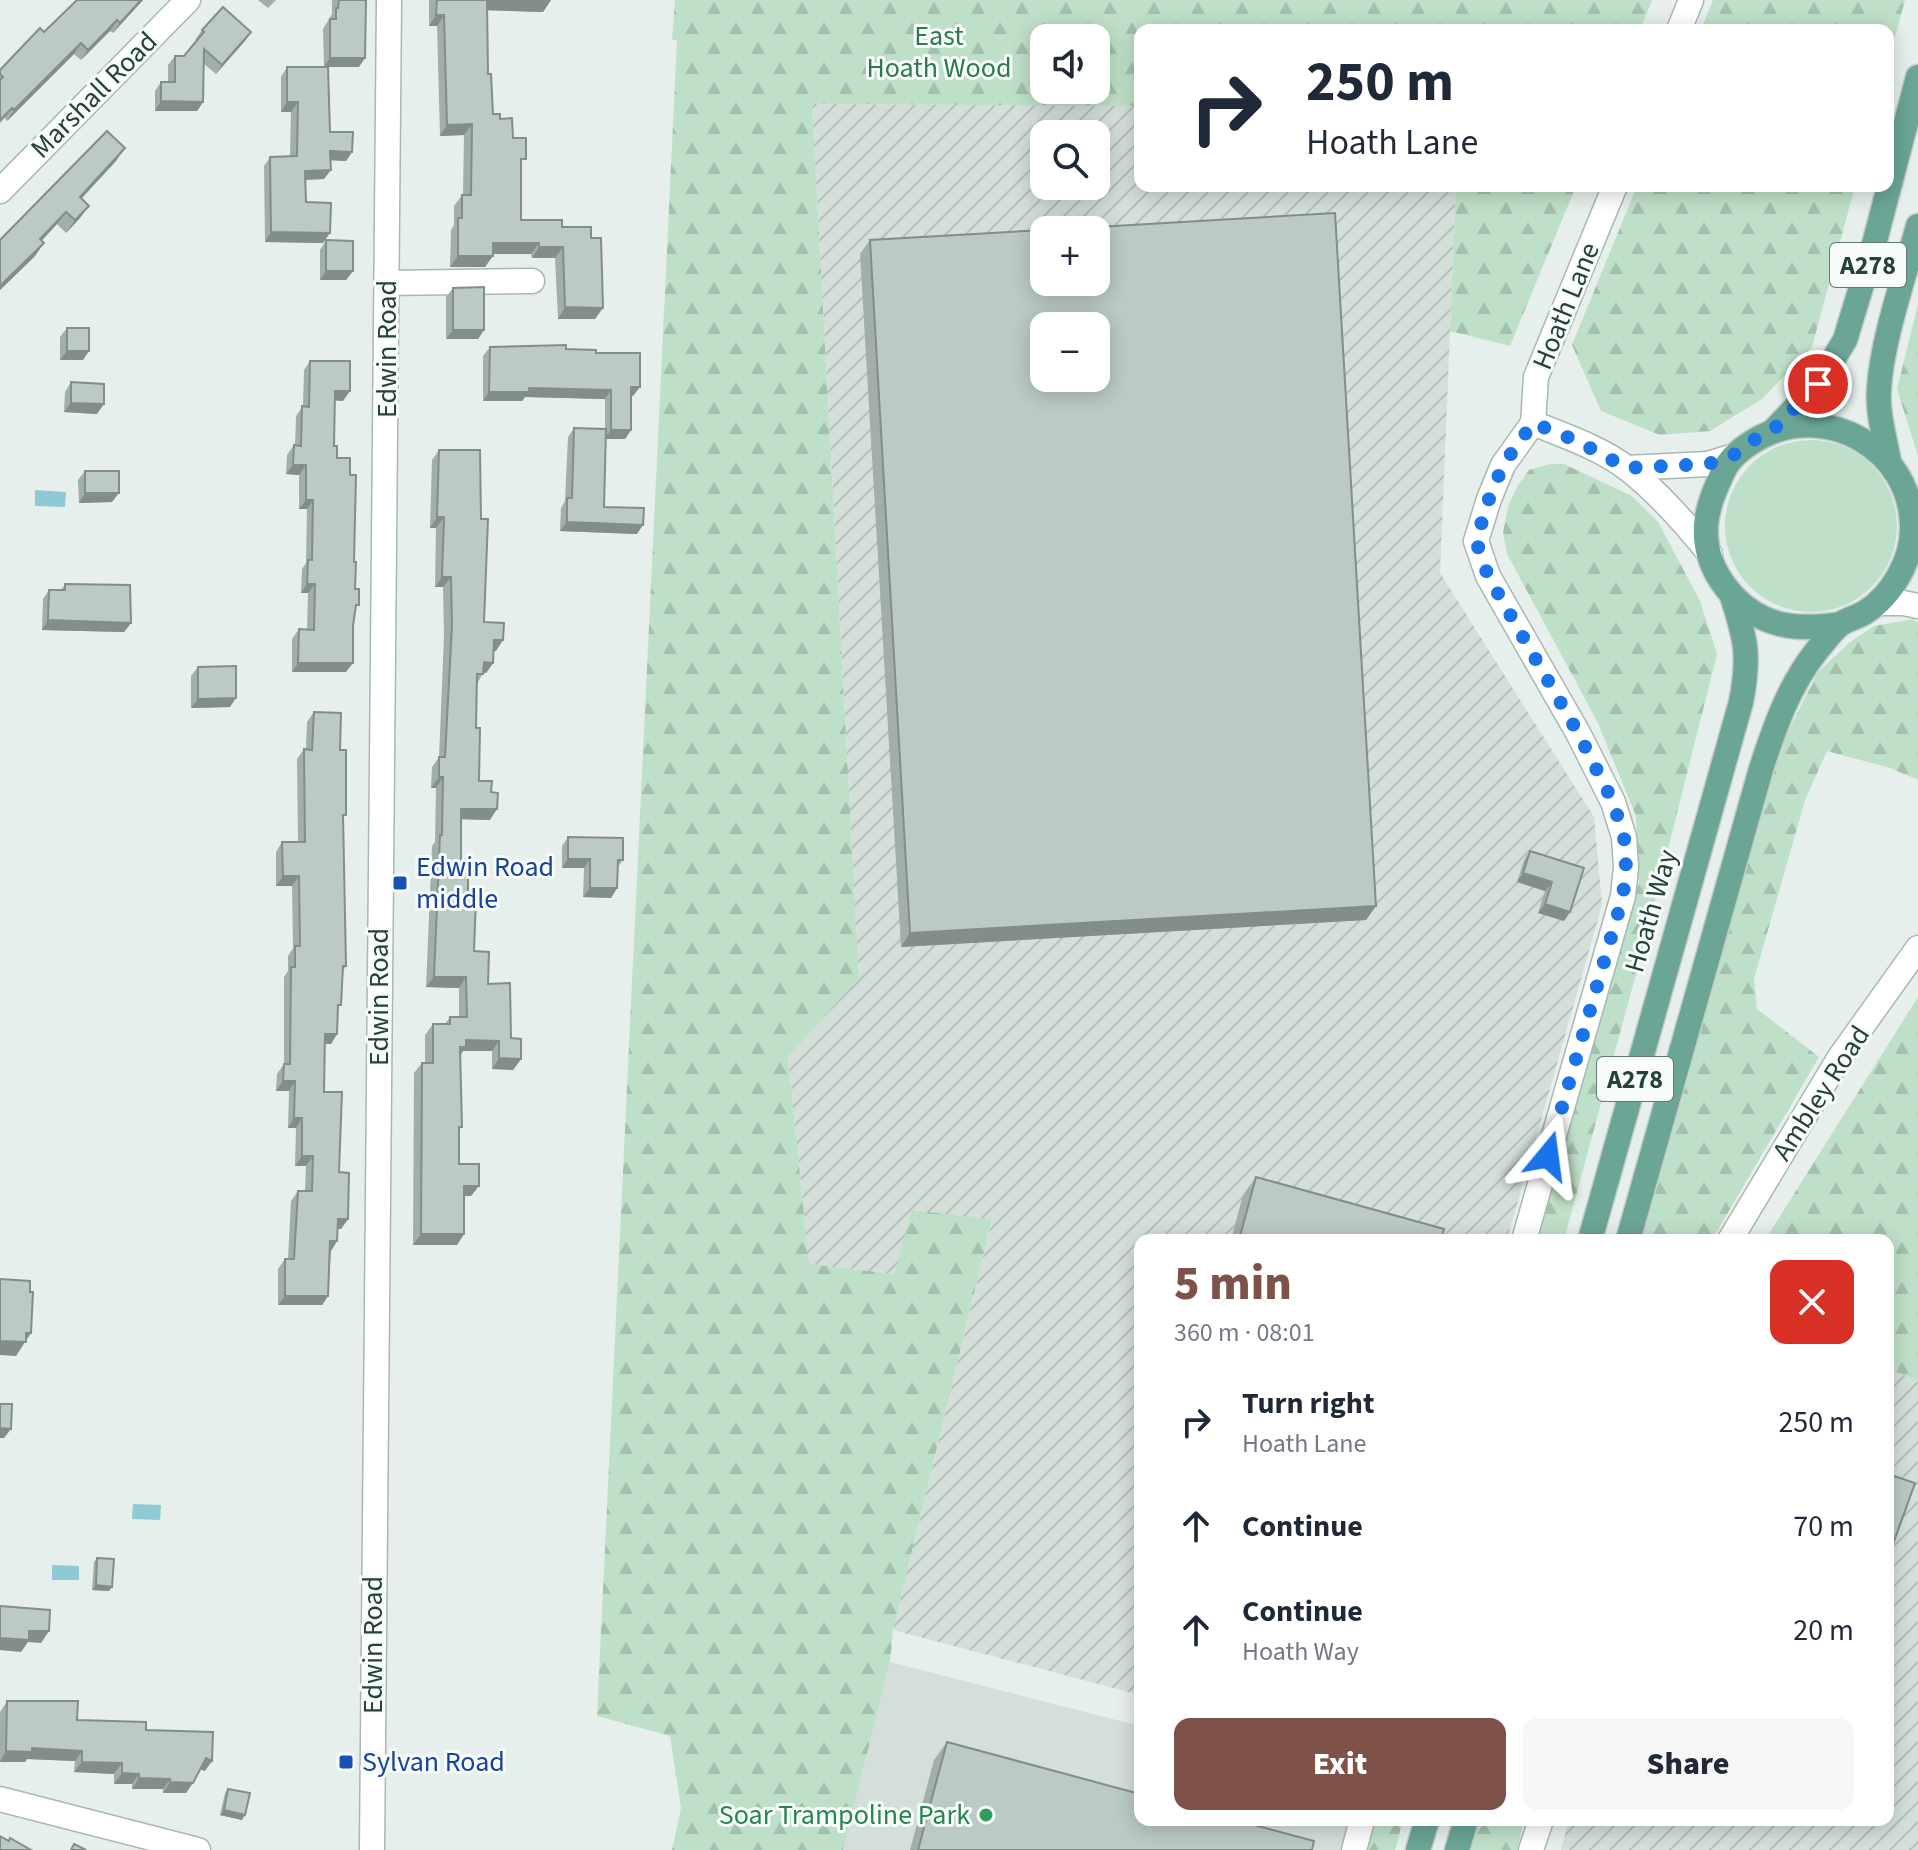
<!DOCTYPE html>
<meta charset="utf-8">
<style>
:root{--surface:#fff;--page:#f6f6f7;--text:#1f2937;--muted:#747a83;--accent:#7f5249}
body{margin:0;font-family:"Source Sans 3",sans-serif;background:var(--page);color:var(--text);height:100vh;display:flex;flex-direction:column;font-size:30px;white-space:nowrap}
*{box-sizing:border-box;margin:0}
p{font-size:26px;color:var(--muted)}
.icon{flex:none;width:44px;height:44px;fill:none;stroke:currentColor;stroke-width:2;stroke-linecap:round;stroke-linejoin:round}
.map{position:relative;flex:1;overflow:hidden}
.panel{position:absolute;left:1134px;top:1234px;width:760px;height:592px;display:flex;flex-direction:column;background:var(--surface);border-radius:16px;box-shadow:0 4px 20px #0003}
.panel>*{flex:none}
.hud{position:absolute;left:1134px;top:24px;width:760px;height:168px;border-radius:16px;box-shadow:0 4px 20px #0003;background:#fff;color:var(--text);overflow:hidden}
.tools{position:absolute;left:1030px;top:24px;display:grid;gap:16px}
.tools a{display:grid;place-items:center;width:80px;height:80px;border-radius:16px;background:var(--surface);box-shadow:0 4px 20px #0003;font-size:40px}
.pin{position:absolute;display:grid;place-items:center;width:68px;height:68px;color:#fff;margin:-34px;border:4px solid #fff;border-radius:50%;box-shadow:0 2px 8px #0007}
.me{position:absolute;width:88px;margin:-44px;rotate:16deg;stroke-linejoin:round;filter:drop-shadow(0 0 6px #0008)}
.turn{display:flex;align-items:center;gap:28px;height:168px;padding:0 40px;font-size:36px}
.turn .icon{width:104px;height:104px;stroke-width:2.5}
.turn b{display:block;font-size:56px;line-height:68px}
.round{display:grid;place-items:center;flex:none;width:84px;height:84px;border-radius:16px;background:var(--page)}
.head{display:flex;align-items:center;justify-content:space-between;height:136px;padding:0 40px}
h1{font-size:48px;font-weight:800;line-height:60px;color:var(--accent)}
.primary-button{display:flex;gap:16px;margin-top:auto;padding:16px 40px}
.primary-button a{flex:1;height:92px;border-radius:16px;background:var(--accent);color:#fff;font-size:32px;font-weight:800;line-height:92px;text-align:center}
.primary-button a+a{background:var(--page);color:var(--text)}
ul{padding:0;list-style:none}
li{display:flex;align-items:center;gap:24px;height:104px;padding:0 40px}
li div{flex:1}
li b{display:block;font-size:30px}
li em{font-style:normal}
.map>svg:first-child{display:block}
.built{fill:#d4dfda}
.industrial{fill:url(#industrial-furrows);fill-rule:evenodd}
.green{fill:#bfe0c8}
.forest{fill:url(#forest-firs);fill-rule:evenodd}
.water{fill:#8ec9d4}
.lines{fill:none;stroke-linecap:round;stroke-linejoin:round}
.minor-casing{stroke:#a8b8b2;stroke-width:27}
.major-casing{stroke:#c2cac8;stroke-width:27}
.minor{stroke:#fff;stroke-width:24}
.major{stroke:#6aa596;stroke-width:24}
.wall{fill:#a1aea9}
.shaded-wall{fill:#838d89}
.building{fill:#bbcac4;stroke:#838d89;stroke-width:2;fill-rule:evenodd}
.route{stroke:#1a73e8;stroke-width:14;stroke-dasharray:0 25.2}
.transit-dot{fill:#1a4fb4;stroke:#f7fbf9;stroke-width:3}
.leisure-dot{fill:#2e9e5b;stroke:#f7fbf9;stroke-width:3}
.labels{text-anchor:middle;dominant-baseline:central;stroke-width:6;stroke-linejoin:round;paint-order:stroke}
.shield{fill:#f7fbf9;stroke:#637a73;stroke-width:2}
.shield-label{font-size:26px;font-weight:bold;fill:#24423a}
.park-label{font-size:28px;fill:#2d7a4b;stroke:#f7fbf9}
.street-label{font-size:28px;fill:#24423a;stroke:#f7fbf9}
.transit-label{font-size:28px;fill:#164399;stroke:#f7fbf9;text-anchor:start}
.leisure-label{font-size:28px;fill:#27864d;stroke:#f7fbf9;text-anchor:end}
</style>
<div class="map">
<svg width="1918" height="1850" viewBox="0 0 1918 1850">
<defs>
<pattern id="industrial-furrows" width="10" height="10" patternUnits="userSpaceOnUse" patternTransform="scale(2)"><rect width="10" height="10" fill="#d4dfda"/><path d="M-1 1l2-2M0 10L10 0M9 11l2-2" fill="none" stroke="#b6c1bc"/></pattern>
<pattern id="forest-firs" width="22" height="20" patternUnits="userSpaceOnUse" patternTransform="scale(2)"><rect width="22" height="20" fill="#bfe0c8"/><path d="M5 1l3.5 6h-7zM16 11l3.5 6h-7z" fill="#a4c1ad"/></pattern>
</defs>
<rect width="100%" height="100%" fill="#e6efeb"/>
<!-- built -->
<path class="built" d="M890,1662L1140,1726V1820H1374L1365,1850H843Z"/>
<!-- industrial -->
<g class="industrial">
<path d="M812,104L1140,106V186H1456L1440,573L1594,817L1602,905L1507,1240H1140V1695L893,1630L992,1220L911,1210L896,1274L809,1264L788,1057L859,977ZM1044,134H1096V186H1044ZM1044,230H1096V282H1044ZM1044,326H1096V378H1044Z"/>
<path d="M1888,1369L1918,1380V1850H1561L1569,1820H1888Z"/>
</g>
<!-- green -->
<circle class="green" cx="1811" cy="526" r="86"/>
<!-- forest -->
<g class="forest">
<path d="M675,0H1652L1640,30H1140V106L812,104L859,978L788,1057L809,1264L895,1274L911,1210L992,1219L893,1630L890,1662L843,1850H672L681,1808L670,1736L597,1716L677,40H672ZM1096,38V90H1044V38Z"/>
<path d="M1713,0H1905L1888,63V30H1701Z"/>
<path d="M1456,186H1576L1510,346L1450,331Z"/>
<path d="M1637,186H1855L1812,347L1762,399L1710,431L1660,435L1601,411L1572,345Z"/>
<path d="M1918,304V456L1897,389Z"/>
<path d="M1550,464H1564L1632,496L1658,522L1700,601L1717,654L1646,937L1564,1240H1536L1639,883L1636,816L1597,721L1507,554L1503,533L1508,507L1517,487L1529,470Z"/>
<path d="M1913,619L1918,623V780L1890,768L1827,751L1805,800L1754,979L1757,1009L1819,1057L1712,1240H1642L1782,743L1818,672L1850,642L1874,626Z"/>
<path d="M1918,997V1380L1888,1369V1240H1765Z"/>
<path d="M1374,1820H1403L1395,1850H1366Z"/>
<path d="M1480,1820H1524L1517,1850H1471Z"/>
</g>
<!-- water -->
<g class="water">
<path d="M35,490L66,492L65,507L35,506Z"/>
<path d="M133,1504L161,1505L160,1520L132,1519Z"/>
<path d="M52,1565L79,1566V1580H52Z"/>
</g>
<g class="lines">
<defs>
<g id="minor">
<path d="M1679,30L1691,0"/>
<path d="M0,191L188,0"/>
<path d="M387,283L532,281"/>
<path d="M1533,423L1536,377L1615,186"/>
<path d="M1533,423C1565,436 1601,448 1628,469C1659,493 1685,523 1710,554"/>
<path d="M1627,468L1708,464L1731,457"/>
<path d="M1878,603H1903L1918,606"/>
<path d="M1524,1240L1623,896L1626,867L1624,837L1613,802L1578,733L1488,576L1476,541L1489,499L1503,465L1533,423"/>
<path d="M1730,1240L1840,1057L1918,948"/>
<path d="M0,1799L198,1850"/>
<path d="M372,1850L389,0"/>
<path d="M1354,1850L1362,1820"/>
<path d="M1531,1850L1541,1820"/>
</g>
<g id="major">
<path d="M1775,429L1818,384L1845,340L1873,248L1918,77"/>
<path d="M1889,462C1885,438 1877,413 1879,389C1882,339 1905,275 1918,226"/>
<path d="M1590,1240L1741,702C1750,656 1746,640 1732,596"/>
<path d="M1628,1240L1761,769C1775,726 1789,685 1818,649C1825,641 1833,629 1842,623C1849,619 1857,617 1864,613C1892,596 1913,559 1912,526C1911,449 1827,402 1761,437C1746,445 1733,454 1725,468C1716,487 1708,504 1706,525C1703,570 1737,613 1780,624C1800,629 1820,627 1840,624"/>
<path d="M1418,1850L1427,1820"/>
<path d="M1457,1850L1466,1820"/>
</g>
</defs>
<!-- minor casing -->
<use href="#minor" class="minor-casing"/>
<!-- major casing -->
<use href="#major" class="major-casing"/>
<!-- minor -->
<use href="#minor" class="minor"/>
<!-- major -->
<use href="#major" class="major"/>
</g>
<!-- wall -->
<g class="wall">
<path d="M143,0L113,33L110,31L81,60L74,54L7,121L5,118L0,123V70L44,32Z"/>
<path d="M258,0H276L268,8Z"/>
<path d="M332,0H366L359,67H324L323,29L332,14Z"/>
<path d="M429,0H551L543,12L487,10L488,74L493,114L500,119L513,138L521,165V220L562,227L591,238L595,319H558L555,258H532L531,254H493L485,267H450L451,230L454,225V206L462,195H463L464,135L440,136L437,26H429Z"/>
<path d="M202,30L251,32L216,74L204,64L203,102L197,111H155V91L161,82H168V65L175,56H184L197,41L195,40Z"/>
<path d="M287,67L330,132L352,152L346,161L331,160L324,179L305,180L306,202L323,243L265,242L264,166L270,157L290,156L291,112H281V77Z"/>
<path d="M116,161L81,198L80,218L66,233L57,224L41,241L35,256L0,290V240Z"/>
<path d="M326,240L353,271L346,280H320V250Z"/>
<path d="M870,240L1376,906L1366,920L901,947L860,254Z"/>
<path d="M453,288L484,330L478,339H446V297Z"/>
<path d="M67,328L83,360H60V337Z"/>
<path d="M490,347L566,349L596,353L633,396H631V430L625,439H606L604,507L637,534L560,531L561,508L565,501L568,437L574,428L605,429V399L525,397L522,401H483V356Z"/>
<path d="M310,361L343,401L335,400L334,446L337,458L350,475L355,611L346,672H292V639L299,629L307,630L308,593H301L302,569L306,563L307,509H299V475L286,474L287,455L294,445H295L296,416L303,406L304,370Z"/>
<path d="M71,382L97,414L64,412L65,392Z"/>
<path d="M439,450L484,622L496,651H494L493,663L486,673H483L477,684L476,728L479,781L490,820L461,819V871L468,898L474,951L521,1059L513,1070L492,1069V1051H463L460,1055L462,1127L459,1130V1164L471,1196H464V1234L457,1245H413L414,1073L422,1063H425V1035L433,1024H445L450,1017H459V988L426,987L432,846L435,842L436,788H431L432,767L439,757L444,636L443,587H435L436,528H430L432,460Z"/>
<path d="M85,471L112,502L79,503L78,480Z"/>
<path d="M65,584L131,623L124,632L42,630L43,599L49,590H61Z"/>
<path d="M198,667L230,707L191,708V676Z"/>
<path d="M314,712L340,750L343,820L346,966L343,971L338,1010L337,1034L331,1044H325L324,1092L348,1219L341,1229H338L337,1241L331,1251L328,1296L322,1305H278V1269L285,1259H288L291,1201L298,1191H305L306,1166H295L296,1128H288L289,1091H276L277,1074L284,1064V977L288,971V956L293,948L292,886H276V852L282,842H298L297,759L304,749L306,750L307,722Z"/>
<path d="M568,837L623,860L617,868V888L611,898L583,897L584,868H562V846Z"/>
<path d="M1530,851L1570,912L1564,921L1538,913L1545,891L1517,882L1524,860Z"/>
<path d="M1256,1177L1441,1240H1231L1243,1195Z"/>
<path d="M97,1558L109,1591L92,1590L94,1562Z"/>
<path d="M7,1701L77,1720L146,1730L205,1771L200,1769L186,1793H163V1789H132V1784H114V1774L74,1772L75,1761L27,1759L25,1762H0V1712Z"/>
<path d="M947,1742L1312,1850H910L934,1760Z"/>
<path d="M228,1789L242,1820L220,1815L225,1793Z"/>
</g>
<!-- shaded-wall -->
<g class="shaded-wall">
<path d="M141,0H143L113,33L120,23Z"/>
<path d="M486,0H551L543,12L479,10Z"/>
<path d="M436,15H444L437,26H429Z"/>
<path d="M117,20L110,31L81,60L88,50Z"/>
<path d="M251,32L245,41L216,74L222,65Z"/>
<path d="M81,43L74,54L7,121L14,110Z"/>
<path d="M330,58H365L359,67H324Z"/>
<path d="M161,101L203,102L197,111H155Z"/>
<path d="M287,102H298L291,112H281Z"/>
<path d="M472,124L464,135L440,136L447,125Z"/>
<path d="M125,148L116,161L71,210L80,197Z"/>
<path d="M330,151L352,152L346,161L324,160Z"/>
<path d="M331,170L324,179L298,180L305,171Z"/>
<path d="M89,206L80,218L66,233L75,220Z"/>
<path d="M66,212L57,224L31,252L40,239Z"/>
<path d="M271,232L330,233L323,243L265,242Z"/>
<path d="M44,243L35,256L0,290V286Z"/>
<path d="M493,243H539L531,254H485Z"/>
<path d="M539,247H563L555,258H532Z"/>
<path d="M458,256H493L485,267H450Z"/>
<path d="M326,271H353L346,280H320Z"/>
<path d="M565,307L603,308L595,319H558Z"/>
<path d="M453,330H484L478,339H446Z"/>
<path d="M67,351H89L83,360H60Z"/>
<path d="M631,387H640L633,396H625Z"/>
<path d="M529,388L611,390L605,399L525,397L522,401H483L489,392Z"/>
<path d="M335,391H350L343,401L329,400Z"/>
<path d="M71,403L104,404L97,414L64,412Z"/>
<path d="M611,430H631L625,439H604Z"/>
<path d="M293,465H306L299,475L286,474Z"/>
<path d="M85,493H119L112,502L79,503Z"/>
<path d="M306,500H313L307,509H299Z"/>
<path d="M437,517H444L436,528H430Z"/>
<path d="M567,522L643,525L637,534L560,531Z"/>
<path d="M442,577H451L443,587H435Z"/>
<path d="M307,584H315L308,593H301Z"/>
<path d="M48,620L131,623L124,632L42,630Z"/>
<path d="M494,640H503L496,651L487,650Z"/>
<path d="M484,662L493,663L486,673H477Z"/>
<path d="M298,663H353L346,672H292Z"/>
<path d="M236,698L230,707L191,708L198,699Z"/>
<path d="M439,777H443L436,788H431Z"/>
<path d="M461,809H497L490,820L454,819Z"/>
<path d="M568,859H590L584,868H562Z"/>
<path d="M1523,873L1552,882L1545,891L1517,882Z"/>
<path d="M283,876H299L292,886H276Z"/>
<path d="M590,888H617L611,898L583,897Z"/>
<path d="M1545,904L1570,912L1564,921L1538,913Z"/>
<path d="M1376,906L1366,920L901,947L910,933Z"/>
<path d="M434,977H466L459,988L426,987Z"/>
<path d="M325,1034H337L331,1044H318Z"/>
<path d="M466,1040L499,1041L492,1051H463L459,1057H453Z"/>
<path d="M499,1058L521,1059L513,1070L492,1069Z"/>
<path d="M283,1081H295L289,1091H276Z"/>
<path d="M294,1118H302L296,1128H288Z"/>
<path d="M302,1156H313L306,1166H295Z"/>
<path d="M464,1186H479L471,1196H457Z"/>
<path d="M338,1219H348L341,1229L331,1228Z"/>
<path d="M421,1234H464L457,1245H413Z"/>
<path d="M330,1241H337L331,1251Z"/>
<path d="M285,1296H328L322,1305H278Z"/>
<path d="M26,1333H31L16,1356L0,1355V1341Z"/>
<path d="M0,1428L11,1429L4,1438H0Z"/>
<path d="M96,1585L112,1587L109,1591L92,1590Z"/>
<path d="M29,1631H49L41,1643L28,1642L21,1652L0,1650V1638Z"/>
<path d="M32,1748L82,1751L75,1761L27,1759L25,1762H0L6,1751Z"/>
<path d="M206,1758L212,1761L205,1771L198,1768Z"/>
<path d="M82,1762L122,1763L114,1774L74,1772Z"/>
<path d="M122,1773L139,1774L132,1784H114Z"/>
<path d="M139,1778L170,1779L163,1789H132Z"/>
<path d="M170,1782L193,1783L186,1793H163Z"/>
<path d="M224,1810L245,1815L242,1820L220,1815Z"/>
</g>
<!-- building -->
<g class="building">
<path d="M77,0H141L120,23L117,20L88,50L81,43L14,110L12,108L0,120V80L3,77L0,74V70L40,28L44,32Z"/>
<path d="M339,0H366L365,58H330V19H336V8H338Z"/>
<path d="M437,0H487L488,74H491L493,114H500V119L512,118L513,138H526V159H521V220H562V227H591V238H601L603,308L565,307L563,247H539V243H493V256H458V218H462V195H471L472,124L447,125L444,15H436Z"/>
<path d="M223,7L251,32L222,65L204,49L203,102L161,101V82H175V56H184L204,32L202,30Z"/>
<path d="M287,67H328L330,132H353L352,152L330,151L331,170L305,171L306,202L331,203L330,233L271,232L270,157L297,156L298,102H287Z"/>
<path d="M107,131L125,148L80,197L89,206L75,220L66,212L40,239L44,243L0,286V240Z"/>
<path d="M1335,213L1376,906L910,933L870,240L1044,230V282H1096V230H1046ZM1044,326H1096V378H1044Z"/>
<path d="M326,240L353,241V271H326Z"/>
<path d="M484,287V330H453V288Z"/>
<rect x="67" y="328" width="22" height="23"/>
<path d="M566,345V349L596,350V353H640V387H631V430H611V390L529,388V392H489L490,347Z"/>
<path d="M310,361H350V391H335L334,446H337V458H350V475H356L354,562H356L355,589H359V605H356L353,626V663H298L299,629L314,630L315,584H307L308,560H312L313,500H306V465H293L294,445L301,446L302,406L309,407Z"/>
<path d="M71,382L104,384V404L71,403Z"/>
<path d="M574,428L606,429L604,507L644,508L643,525L567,522V498H572Z"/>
<path d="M439,450H480L481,519H488L484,622L504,623L503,640H494L493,663L484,662L483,674H477L476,728H480L479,781H492L491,792L498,793L497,809H461V871H468V898H476L474,951L489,952L488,984L510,983L511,1038L521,1039V1059L499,1058V1041L466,1040V1047H460L462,1127H459V1164H479V1186H464V1234H421L422,1063H433V1024H450V1017H467L466,977H434L440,835H442L443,777H439V757H445L452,625L451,577H442L444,517H437Z"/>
<rect x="85" y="471" width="34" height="22"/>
<path d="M65,584L130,585L131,623L48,620L49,590H65Z"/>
<path d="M236,666V698L198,699V667Z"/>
<path d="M314,712L341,713L340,750H346V815H343L346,966H343L341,1005H338L337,1034H325L324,1092H342L339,1172L349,1173L348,1219H338L337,1241H330L328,1296H285V1259H294L298,1191H312L313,1156H302V1118H294L295,1081H283L284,1064H290L291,967H295V946H300L299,876H283L282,842H305L304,749L312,750Z"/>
<path d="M568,837L623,838V860H618L617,888H590V859H568Z"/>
<path d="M1530,851L1584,868L1570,912L1545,904L1552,882L1523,873Z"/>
<path d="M1256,1177L1444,1229L1441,1240H1239Z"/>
<path d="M0,1279L30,1281V1292H33L31,1333H26V1342L0,1341Z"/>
<path d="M0,1404H12L11,1429L0,1428Z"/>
<path d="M1888,1474L1915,1483L1888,1558Z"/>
<path d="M97,1558L114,1559L112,1587L96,1585Z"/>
<path d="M0,1606L50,1610L49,1631H29V1640L0,1638Z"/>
<path d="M7,1701H78L77,1720L146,1722V1730L213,1732L212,1761L206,1758L193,1783L170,1782V1779L139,1778V1774L122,1773V1763L82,1762V1751L32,1748V1752L6,1751Z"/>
<path d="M947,1742L1140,1794V1820H1235L1314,1841L1312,1850H918Z"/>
<path d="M228,1789L250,1793L245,1815L224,1810Z"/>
<path d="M0,1836L9,1841L10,1838L31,1850H0Z"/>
<path d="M74,1844L86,1850H71Z"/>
</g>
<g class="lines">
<!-- route -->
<path class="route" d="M1548,1156L1623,896L1626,867L1624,837L1613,802L1578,733L1488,576L1476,541L1489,499L1503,465L1533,423L1577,441L1627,468L1708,464L1731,457L1752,441L1773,430L1818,384"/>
</g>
<!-- markers -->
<g class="transit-dot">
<rect x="392" y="875" width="16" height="16" rx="4"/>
<rect x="338" y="1754" width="16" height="16" rx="4"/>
</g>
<circle class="leisure-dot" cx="986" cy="1815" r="8"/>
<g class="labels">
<!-- shield labels -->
<g class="shield">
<rect x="1830" y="243" width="76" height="44" rx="6"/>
<rect x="1597" y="1057" width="76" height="44" rx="6"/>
</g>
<g class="shield-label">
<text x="1868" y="265">A278</text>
<text x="1635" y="1079">A278</text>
</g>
<!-- park labels -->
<g class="park-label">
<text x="939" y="36">East<tspan x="939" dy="32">Hoath Wood</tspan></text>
</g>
<!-- street labels -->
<g class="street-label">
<text transform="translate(94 95) rotate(-45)">Marshall Road</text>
<text transform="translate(1566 306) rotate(-68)">Hoath Lane</text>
<text transform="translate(387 349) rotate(-90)">Edwin Road</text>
<text transform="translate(1651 911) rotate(-74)">Hoath Way</text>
<text transform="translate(379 997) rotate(-90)">Edwin Road</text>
<text transform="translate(1821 1093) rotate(-57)">Ambley Road</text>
<text transform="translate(373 1645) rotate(-90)">Edwin Road</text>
</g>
<!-- transit labels -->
<g class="transit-label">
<text x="416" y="867">Edwin Road<tspan x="416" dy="32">middle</tspan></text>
<text x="362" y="1762">Sylvan Road</text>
</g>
<!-- leisure labels -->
<g class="leisure-label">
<text x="970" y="1815">Soar Trampoline Park</text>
</g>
</g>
</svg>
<div class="tools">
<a><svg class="icon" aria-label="sound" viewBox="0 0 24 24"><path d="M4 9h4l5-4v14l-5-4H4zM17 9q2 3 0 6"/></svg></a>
<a><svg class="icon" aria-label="search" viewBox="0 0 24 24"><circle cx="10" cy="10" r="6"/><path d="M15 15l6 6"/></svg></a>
<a>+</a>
<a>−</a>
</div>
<div class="pin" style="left:1818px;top:384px;background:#d93025"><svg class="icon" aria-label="arrive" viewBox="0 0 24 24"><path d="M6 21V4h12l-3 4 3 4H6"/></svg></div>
<svg class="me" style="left:1548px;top:1156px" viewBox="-20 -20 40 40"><path d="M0-17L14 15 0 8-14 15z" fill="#1a73e8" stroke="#fff" stroke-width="4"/></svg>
<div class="hud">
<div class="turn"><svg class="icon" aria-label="right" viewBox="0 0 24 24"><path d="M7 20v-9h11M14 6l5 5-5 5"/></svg><div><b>250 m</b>Hoath Lane</div></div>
</div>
<section class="panel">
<div class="head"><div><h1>5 min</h1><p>360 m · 08:01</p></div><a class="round" style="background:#d93025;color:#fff"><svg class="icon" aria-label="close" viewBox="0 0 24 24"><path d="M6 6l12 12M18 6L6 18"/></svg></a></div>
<ul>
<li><svg class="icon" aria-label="right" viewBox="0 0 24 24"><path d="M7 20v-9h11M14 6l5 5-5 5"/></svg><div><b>Turn right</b><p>Hoath Lane</p></div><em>250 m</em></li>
<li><svg class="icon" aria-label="ahead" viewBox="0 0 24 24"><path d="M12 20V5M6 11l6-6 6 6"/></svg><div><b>Continue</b></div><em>70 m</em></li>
<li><svg class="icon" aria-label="ahead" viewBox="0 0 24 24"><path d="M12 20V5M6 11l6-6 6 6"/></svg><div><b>Continue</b><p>Hoath Way</p></div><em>20 m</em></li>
</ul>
<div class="primary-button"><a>Exit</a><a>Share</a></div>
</section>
</div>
